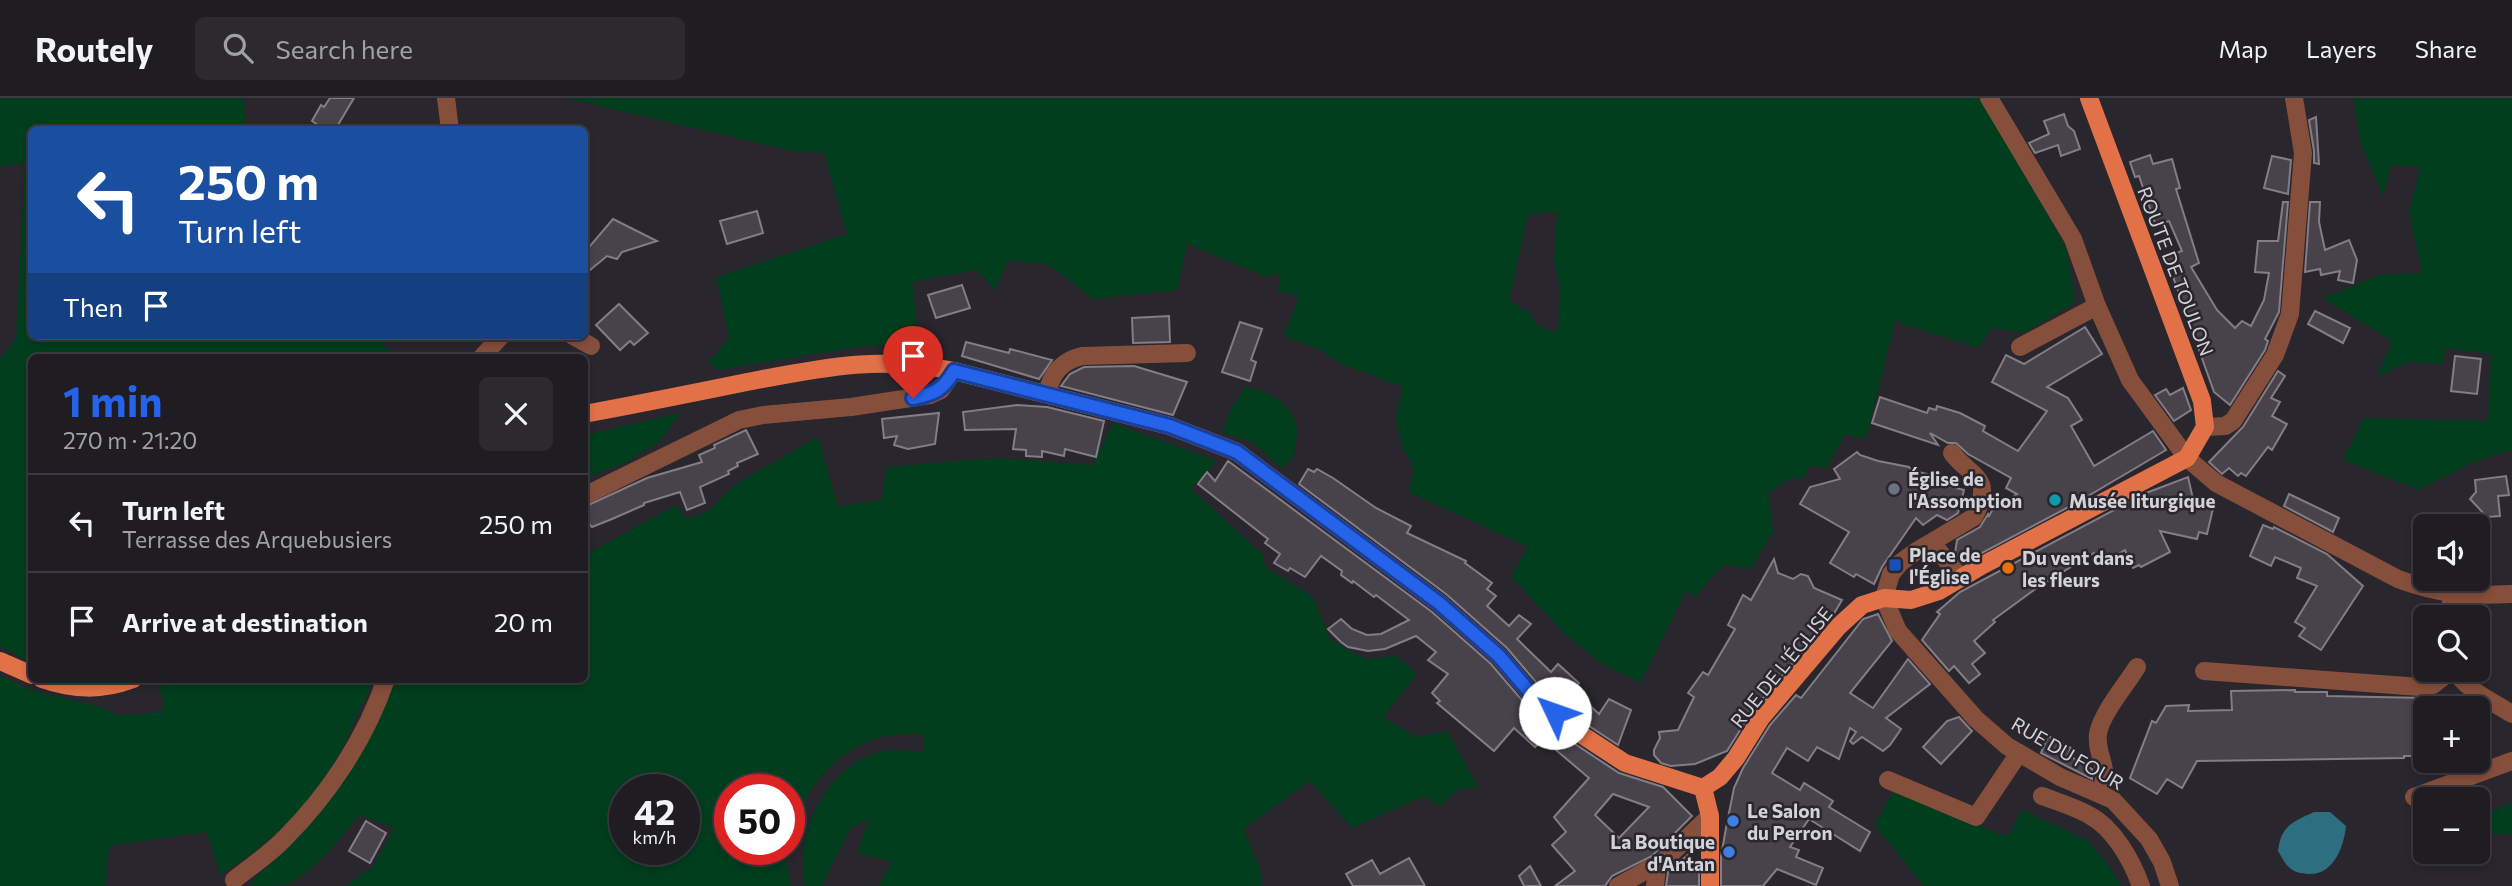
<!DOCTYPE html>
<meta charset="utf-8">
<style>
:root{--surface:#1f1c22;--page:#2c292f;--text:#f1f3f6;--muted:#a1a1a5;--line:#3c3a40;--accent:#2563eb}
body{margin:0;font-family:Commissioner,sans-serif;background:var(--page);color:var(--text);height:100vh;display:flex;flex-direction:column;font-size:26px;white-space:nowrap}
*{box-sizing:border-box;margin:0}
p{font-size:23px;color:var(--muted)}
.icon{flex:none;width:38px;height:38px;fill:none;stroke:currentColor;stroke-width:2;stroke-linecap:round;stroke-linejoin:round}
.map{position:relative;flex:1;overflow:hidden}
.panel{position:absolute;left:28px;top:256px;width:560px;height:329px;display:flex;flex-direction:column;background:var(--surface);border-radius:10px;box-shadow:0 4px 10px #0003,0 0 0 2px var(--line)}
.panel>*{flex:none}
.hud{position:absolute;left:28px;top:28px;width:560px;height:214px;border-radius:10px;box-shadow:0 4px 10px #0003,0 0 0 2px var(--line);background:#1a4fa0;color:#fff;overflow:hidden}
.tools{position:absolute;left:2413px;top:416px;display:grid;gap:14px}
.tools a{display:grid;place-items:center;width:77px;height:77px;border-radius:10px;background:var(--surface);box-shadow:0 4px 10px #0003,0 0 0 2px var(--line);font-size:35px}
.speed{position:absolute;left:609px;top:676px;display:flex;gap:14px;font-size:35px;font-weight:700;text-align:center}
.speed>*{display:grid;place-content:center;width:91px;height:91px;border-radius:50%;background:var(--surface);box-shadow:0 4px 10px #0003,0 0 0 2px var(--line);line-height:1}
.speed small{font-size:18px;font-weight:400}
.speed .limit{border:10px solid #d22;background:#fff;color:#111}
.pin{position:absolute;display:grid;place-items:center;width:60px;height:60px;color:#fff;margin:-72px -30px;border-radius:50% 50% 50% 0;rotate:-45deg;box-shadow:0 0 7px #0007}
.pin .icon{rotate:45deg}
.me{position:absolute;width:77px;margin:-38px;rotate:312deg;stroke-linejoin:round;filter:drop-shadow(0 0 5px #0008)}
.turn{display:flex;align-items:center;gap:24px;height:147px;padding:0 35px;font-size:32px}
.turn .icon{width:91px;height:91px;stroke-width:2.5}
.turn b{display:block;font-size:49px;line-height:60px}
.then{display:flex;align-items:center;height:66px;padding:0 35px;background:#0003;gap:14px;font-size:26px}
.round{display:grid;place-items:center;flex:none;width:74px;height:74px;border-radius:10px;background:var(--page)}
.head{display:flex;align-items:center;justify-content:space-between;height:119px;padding:0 35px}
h1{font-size:42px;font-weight:700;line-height:52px;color:var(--accent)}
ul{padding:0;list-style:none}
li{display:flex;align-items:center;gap:21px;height:98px;padding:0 35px;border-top:2px solid var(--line)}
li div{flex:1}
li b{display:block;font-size:26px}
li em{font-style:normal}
header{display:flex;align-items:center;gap:42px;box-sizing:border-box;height:98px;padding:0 35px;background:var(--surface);border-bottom:2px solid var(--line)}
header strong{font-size:33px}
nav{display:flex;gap:38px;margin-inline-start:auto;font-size:24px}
.search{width:490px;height:63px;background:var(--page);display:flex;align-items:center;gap:18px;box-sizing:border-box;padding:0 24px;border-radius:10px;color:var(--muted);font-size:26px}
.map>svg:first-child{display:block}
.green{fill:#003e1e;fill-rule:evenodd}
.water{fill:#2d6f81}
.building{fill:#48424b;stroke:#837d86;stroke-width:2;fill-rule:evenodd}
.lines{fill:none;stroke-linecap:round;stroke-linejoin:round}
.minor{stroke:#864f3b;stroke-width:18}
.major{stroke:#e37148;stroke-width:18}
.route-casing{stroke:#184099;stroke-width:18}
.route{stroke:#2563eb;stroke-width:12}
.worship-dot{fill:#6b7280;stroke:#29262e;stroke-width:2.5}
.culture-dot{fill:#0f9aa8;stroke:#29262e;stroke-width:2.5}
.transit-dot{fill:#1a4fb4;stroke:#29262e;stroke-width:2.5}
.food-dot{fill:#e8710a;stroke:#29262e;stroke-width:2.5}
.shop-dot{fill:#3f7fe0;stroke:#29262e;stroke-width:2.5}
.labels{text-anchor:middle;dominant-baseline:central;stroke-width:5;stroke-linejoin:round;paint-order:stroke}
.street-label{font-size:19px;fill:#d3d2d7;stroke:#29262e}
.poi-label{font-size:19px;font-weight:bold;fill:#d3d2d7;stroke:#29262e;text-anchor:start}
</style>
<header>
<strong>Routely</strong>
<div class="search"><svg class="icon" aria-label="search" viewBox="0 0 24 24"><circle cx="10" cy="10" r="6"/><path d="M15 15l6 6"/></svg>Search here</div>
<nav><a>Map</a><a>Layers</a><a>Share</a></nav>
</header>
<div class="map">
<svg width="2512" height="788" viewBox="0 0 2512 788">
<rect width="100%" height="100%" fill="#29262e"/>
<!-- green -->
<g class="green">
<path d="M0,0H244L245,31L32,32V238H388L383,249L404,259H32L31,565L0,548V261L16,241L25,65L0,69Z"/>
<path d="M566,0H1981L2067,152L2075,205L2024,235L1992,230L1978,250L1895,223L1866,341L1845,336L1826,370L1810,368L1803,380H1791L1768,395L1773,433L1751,471L1724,466L1695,499L1686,493L1640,585L1599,564L1564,535L1511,479L1528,449L1409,394L1414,371L1401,346L1396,319L1402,288L1340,266L1321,252L1284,238L1299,199L1278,193L1280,176L1266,179L1187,146L1177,192L1093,201L1049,167L1008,162L995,192L976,172L912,184L919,244L858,249L718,272L708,264L729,241L716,179L847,136L824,55L792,53ZM1557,113L1554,161L1560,191L1558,235L1537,227L1528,213L1509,203L1528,117Z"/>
<path d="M2354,0H2512V352L2473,364L2418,392L2343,362L2364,320L2488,323L2491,256L2445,250L2443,266L2408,264L2377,279L2392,243L2323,200L2382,176L2422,175L2409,114L2420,69L2391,67L2383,98L2360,43Z"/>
<path d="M1246,289C1267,293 1295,306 1297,332C1297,341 1295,351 1293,360L1281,370L1252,344L1223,335L1229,314Z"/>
<path d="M681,315L660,343L627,364L585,380V337Z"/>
<path d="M1113,325L1217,363L1191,391L1263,457L1265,469L1313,499L1330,541L1365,561L1396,558L1417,576L1383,619L1417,639L1447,633L1478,689L1457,692L1440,708L1424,698L1352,730L1310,683L1243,731L1262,775V788H878L892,764L857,755L869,720L850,731L821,788H805C794,733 825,670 880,654C893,650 911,653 924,654L923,636C911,636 897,636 885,638C833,651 808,689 789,736V691H730V751H784L791,788H345L373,769L394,730L359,717C345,736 307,781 284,787C274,788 262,788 252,788L253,781L288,750L346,679L393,581H584L585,457L676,407L686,421L707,414L734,387L818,339L838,409L881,402L887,369L999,360L1092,367ZM625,691H684V751H625Z"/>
<path d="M0,578L34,593L105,610L116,617H137L162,613L164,603L158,590L174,581H374L338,659L301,713L253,755L220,777L207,734L109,748L105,788H0Z"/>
<path d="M1894,691L1998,736L2009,737L2022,712L2087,742L2104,761L2122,788H1924L1875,728Z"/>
<path d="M2512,705V737L2478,734V718Z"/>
</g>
<!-- water -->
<path class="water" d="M2314,714H2330L2346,728C2344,749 2333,778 2308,776C2301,775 2296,775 2291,771C2285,767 2282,759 2278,753C2281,727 2293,724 2314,714Z"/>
<!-- building -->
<g class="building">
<path d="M330,0H354L335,32H326L312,23L321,7L324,9Z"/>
<path d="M2064,16L2068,28L2074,33L2080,51L2061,58L2058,47L2035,55L2029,45L2049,36L2044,23Z"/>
<path d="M2316,19L2319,66L2314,65V53L2309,22Z"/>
<path d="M2150,57L2153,66L2172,61L2180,90L2176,91L2199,165L2191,169L2217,212L2235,230L2242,223L2251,228L2264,202L2269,175L2255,174L2258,143H2278L2283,104H2288L2279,214L2265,241L2268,243L2265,252L2230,307L2214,294L2166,159L2182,153L2169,123L2156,128L2139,78L2135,79L2130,64Z"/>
<path d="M2272,58L2291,62L2288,96L2264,90Z"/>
<path d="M2310,104H2320L2319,124L2325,152L2349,142L2357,162L2353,185L2338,182L2340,173L2321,177L2320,171L2305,174Z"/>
<path d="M757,113L763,135L727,146L720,123Z"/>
<path d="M613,121L657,143L622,154L617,161L607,158L584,177V155Z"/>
<path d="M962,187L970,210L936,220L928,197Z"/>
<path d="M619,206L648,235L634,247L630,243L620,252L596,227Z"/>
<path d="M2315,213L2350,230L2343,245L2308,226Z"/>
<path d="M1169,218L1170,244L1133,245L1132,220Z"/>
<path d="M1240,224L1262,231L1251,262L1256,264L1250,283L1222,274Z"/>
<path d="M2085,229L2102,256L2047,289L2068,300L2082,322L2071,328L2094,368L2153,333L2166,352L2078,404L1965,464L1962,463L1955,455L1957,442L1980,429L1988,416L1989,418L1993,411L2017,396L2006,390L2011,380L1968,356L1956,345H1948L1930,335L1938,347L1872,325L1880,299L1927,315L1929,310L1936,312L1937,308L1960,315L1985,328L1983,333L2018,353L2047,313L1992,284L2006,257L2024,266Z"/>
<path d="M966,244L1009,255L1010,251L1052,262L1039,281L962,258Z"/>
<path d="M2455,258L2481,261L2477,296L2451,293Z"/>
<path d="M1134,268L1187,284L1173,317L1061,288L1070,276L1084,269Z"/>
<path d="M2278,273L2285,278L2271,300L2280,304L2272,318L2287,326L2272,352L2268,349L2246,378L2241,375L2238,378L2229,370L2222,376L2209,364L2243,329Z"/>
<path d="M2183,290L2191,312L2174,323L2155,297L2166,291L2170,297Z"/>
<path d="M1017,307L1047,309L1104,323L1096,359L1065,351L1064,358L1042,353V359L1026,358V352L1013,351L1016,331L965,332L963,314Z"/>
<path d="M939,315L935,346L908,351L894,347L897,338L884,340L882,321Z"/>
<path d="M746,332L758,356L737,365L738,368L728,373L729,376L700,389L705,405L687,412L680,394L644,405V407L612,421L592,429L590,427L584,430V409L647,380L702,364L699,357L715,350L714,347Z"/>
<path d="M1857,354L1860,357L1878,363L1909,369L1911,372L1939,379L1937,385L1964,392L1958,415L1947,422L1937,417L1923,427L1916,420L1882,469L1874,486L1856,476L1854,479L1830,465L1849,434L1800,406L1810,389L1840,381L1834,371Z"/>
<path d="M1228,363L1432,514L1491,566L1526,607L1569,642L1619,675L1663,689L1692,718L1652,758L1612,778L1605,788H1555L1575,773L1552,747L1566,734L1554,719L1589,680L1543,641L1535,649L1514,630L1494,653L1437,605L1440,603L1432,595L1448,576L1428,562L1436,554L1416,538L1385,551L1368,553L1348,549L1341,544L1328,531L1341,521L1352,531L1367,537L1381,536L1409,522L1376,497L1374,499L1353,483L1352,485L1341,477L1342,473L1321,458L1305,479L1290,470L1288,473L1274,465L1280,456L1265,445L1268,441L1198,386L1207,374L1215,383ZM1613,696L1649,709L1619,740L1595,717Z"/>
<path d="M1308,371L1314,374L1317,371L1333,380L1376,410L1411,428L1407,435L1466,463L1465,465L1492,485L1487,491L1496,498L1487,508L1509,528L1519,517L1531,526L1517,541L1551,574L1558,566L1579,585L1573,592L1599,616L1609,601L1631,612L1618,647L1583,624L1541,590L1507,550L1446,496L1299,386Z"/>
<path d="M2506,378L2509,397L2498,398L2500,418L2487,419L2470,401L2476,394L2475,382Z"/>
<path d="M2188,379L2193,401L2214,406L2207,436L2199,434L2197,441L2160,433L2170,454L2141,469L2139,467L2133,470L2125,452L2101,467L2094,455L2038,489L1993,522L1995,524L1974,543L1985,555L1972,566L1980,576L1969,585L1954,568L1949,573L1922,542L1940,516L1937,514L1960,494L2146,395Z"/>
<path d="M2289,396L2339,420L2333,434L2284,408Z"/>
<path d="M2263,427L2273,431L2274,429L2327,456L2363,488L2321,552L2299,538L2305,530L2295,524L2317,488L2297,480L2301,470L2275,459L2271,468L2250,458Z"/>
<path d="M1774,461L1778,475L1793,481L1801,476L1808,478L1814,490L1842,502L1832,519L1752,613L1727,653L1695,666L1671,668L1661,665L1654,657V652L1660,640L1659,634L1678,632L1694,599L1688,595L1703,574L1708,577L1735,531L1728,527L1743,497L1751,502Z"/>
<path d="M1878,516L1892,543L1850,595L1873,610L1908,561L1930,586L1886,620L1901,631L1890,647L1883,653L1862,639L1853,646L1850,643L1856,634L1850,630L1839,661L1817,649L1808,663L1787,650L1772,675L1800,692L1804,685L1833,703L1829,709L1870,734L1860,753L1809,721L1790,749L1799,752L1796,759L1823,770L1816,787L1777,771L1763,788H1721V758L1726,730L1734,690L1743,670L1770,627L1796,597L1801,600L1863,521Z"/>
<path d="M2295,592V594H2327V598L2426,600V658H2404V660L2197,663L2182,690L2167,681L2157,696L2130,680L2152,623L2156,625L2166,608L2189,607L2188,613L2232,612L2231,593Z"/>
<path d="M1959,619L1972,633L1941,666L1923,649L1947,623Z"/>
<path d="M2048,638L2071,650L2068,657L2092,671V681L2041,655Z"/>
<path d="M366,723L386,735L370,765L349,753Z"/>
<path d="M1689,756V770H1699V788H1666L1668,774Z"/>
<path d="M1409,760L1425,788H1353L1346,776L1372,762L1380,776Z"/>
<path d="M1530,768L1541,788H1524L1519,778Z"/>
</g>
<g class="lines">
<!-- minor -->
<g class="minor">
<path d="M446,0L450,32"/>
<path d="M1989,0L2073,141L2097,208L2130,282L2187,360L2216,385L2398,481C2441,497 2467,498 2512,496"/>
<path d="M573,238L591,248"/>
<path d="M2020,249L2097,208"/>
<path d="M482,259L501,238"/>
<path d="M1047,296C1051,276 1061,263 1082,258L1187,255"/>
<path d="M2205,329L2225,328L2233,323L2275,257L2290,216L2303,55L2294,0"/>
<path d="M1952,355C1971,380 1995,378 1974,419L1915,454L1900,465L1891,476L1884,500L1898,533L1976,621L2007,648L2060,679L2113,702L2149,741L2162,764L2170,788"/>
<path d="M584,398L739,322L763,317L851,309L930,297L941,292L954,273"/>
<path d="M1932,445L1961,480"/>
<path d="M2451,520V496"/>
<path d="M2455,572C2464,591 2495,605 2512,616"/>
<path d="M2204,573L2420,589L2433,587L2452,572"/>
<path d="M1888,682L1976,719L2019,655"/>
<path d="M2099,695C2113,671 2095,659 2098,636C2101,616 2126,587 2137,569"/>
<path d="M2042,698C2058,704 2075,709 2089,717C2114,730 2132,763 2141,788"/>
<path d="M2414,699L2512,663"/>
<path d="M234,782C251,768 270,756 285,740C329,696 366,640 386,581"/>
<path d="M1618,788L1652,769H1657L1710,718"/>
<path d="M1655,788L1657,769"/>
</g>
<!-- major -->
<g class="major">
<path d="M584,316C639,306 693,295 747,284C821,270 879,257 954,273L1170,328L1237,354L1439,505L1499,558L1533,598L1576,633L1625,665L1703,690"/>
<path d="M0,563L32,577"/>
<path d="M42,581C74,592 101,593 133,581"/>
<path d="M1710,788V718L1703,690L1720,679L1736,660L1761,620L1839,528L1862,507L1884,500L1911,502L1939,493L1981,468L2187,360L2205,329L2202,303L2089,0"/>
</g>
</g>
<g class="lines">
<defs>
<path id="route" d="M913,300C934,296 943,292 954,273L1170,328L1237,354L1439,505L1499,558L1533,598L1555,615"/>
</defs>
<!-- route casing -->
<use href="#route" class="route-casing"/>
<!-- route -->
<use href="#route" class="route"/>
</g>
<!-- markers -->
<circle class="worship-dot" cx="1894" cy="391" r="7"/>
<circle class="culture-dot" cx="2055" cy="402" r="7"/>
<rect class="transit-dot" x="1888" y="460" width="14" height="14" rx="3.5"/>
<circle class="food-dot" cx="2008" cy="470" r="7"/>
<g class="shop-dot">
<circle cx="1733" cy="723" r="7"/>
<circle cx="1729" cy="754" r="7"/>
</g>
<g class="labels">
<!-- street labels -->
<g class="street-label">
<text transform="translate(2176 173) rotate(69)">ROUTE DE TOULON</text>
<text transform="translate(1781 569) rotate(-51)">RUE DE L'ÉGLISE</text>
<text transform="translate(2068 655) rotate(30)">RUE DU FOUR</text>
</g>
<!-- poi labels -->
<g class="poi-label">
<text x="1908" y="380">Église de<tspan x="1908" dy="22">l'Assomption</tspan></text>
<text x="2069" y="402">Musée liturgique</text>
<text x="1909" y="456">Place de<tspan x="1909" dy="22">l'Église</tspan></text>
<text x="2022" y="459">Du vent dans<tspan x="2022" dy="22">les fleurs</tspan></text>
<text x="1747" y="712">Le Salon<tspan x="1747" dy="22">du Perron</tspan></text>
<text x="1715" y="743" text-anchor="end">La Boutique<tspan x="1715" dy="22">d'Antan</tspan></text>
</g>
</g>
</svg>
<div class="tools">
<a><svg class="icon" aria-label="sound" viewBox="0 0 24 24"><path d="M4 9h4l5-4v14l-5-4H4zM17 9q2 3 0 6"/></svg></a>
<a><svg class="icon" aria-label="search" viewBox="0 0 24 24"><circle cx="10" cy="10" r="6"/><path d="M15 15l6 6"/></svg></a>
<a>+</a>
<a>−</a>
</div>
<div class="speed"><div>42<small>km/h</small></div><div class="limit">50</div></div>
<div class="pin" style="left:913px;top:300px;background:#d93025"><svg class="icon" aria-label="arrive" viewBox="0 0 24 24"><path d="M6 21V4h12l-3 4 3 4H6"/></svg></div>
<svg class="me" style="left:1555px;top:615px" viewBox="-20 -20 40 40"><circle r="19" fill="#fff"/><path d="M0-13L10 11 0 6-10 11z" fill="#2563eb"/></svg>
<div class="hud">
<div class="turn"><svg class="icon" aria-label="left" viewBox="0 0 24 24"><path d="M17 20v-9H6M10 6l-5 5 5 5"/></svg><div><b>250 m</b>Turn left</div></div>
<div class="then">Then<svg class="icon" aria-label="arrive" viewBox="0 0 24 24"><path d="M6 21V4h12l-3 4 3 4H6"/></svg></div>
</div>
<section class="panel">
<div class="head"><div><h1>1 min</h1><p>270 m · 21:20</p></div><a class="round"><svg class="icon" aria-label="close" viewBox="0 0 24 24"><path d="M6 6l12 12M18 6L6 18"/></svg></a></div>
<ul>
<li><svg class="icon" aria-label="left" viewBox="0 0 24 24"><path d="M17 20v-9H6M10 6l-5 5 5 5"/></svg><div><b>Turn left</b><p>Terrasse des Arquebusiers</p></div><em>250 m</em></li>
<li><svg class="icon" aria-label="arrive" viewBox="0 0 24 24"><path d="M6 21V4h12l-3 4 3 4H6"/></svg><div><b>Arrive at destination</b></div><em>20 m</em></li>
</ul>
</section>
</div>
